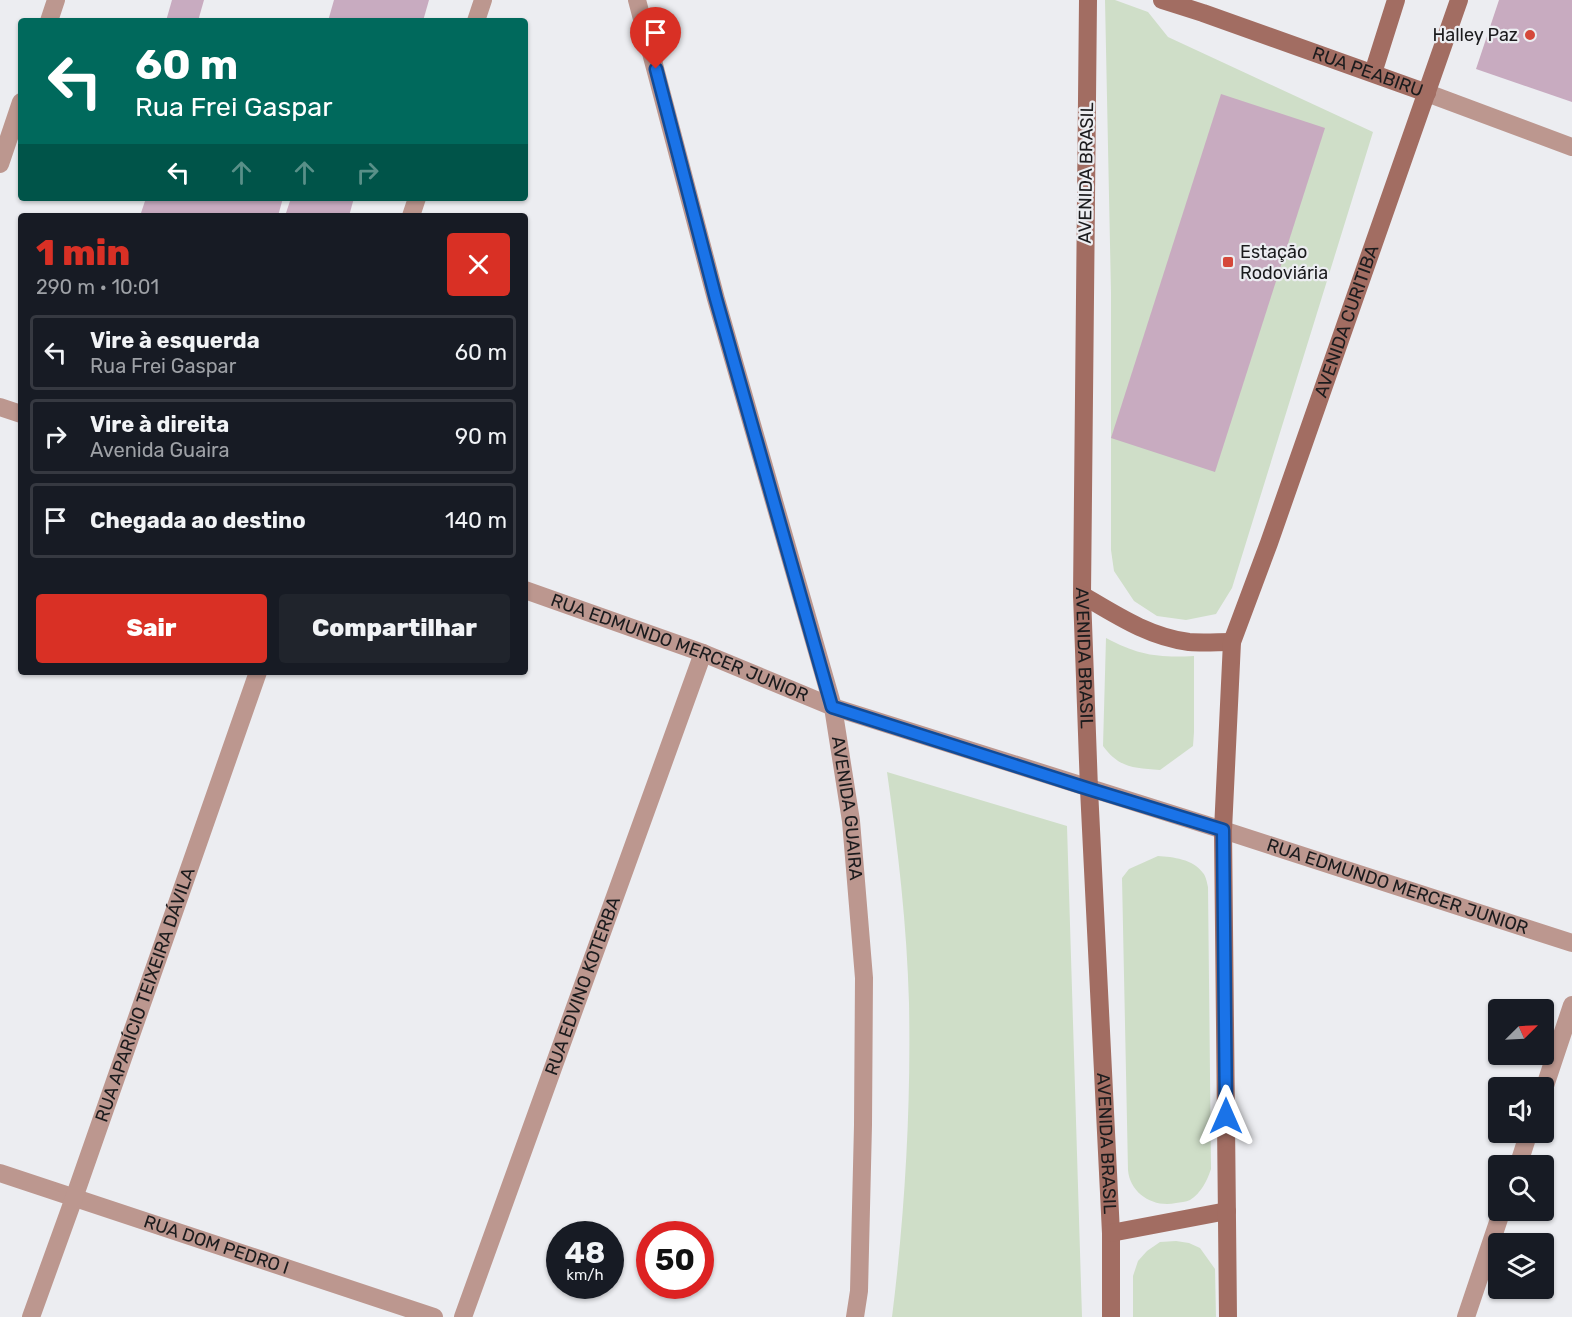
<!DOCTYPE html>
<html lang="pt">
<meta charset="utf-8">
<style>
:root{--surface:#171b24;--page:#20242c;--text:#f1f3f6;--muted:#9ea1a6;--line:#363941;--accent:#d93025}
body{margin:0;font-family:Rubik,sans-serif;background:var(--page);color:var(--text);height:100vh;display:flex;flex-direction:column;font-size:22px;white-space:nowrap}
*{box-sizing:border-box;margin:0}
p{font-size:20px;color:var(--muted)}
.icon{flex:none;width:33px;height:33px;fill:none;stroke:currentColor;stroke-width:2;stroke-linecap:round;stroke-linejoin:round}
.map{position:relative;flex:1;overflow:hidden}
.panel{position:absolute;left:18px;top:213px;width:510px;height:462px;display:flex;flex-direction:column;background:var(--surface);border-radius:6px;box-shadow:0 2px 4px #0004}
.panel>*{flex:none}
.banner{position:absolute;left:18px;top:18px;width:510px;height:183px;border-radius:6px;box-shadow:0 2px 4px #0004;background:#00695c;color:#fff;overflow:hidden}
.needle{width:39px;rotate:66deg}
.fabs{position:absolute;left:1488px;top:999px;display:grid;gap:12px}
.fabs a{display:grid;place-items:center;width:66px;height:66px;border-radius:6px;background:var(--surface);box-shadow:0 2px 4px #0004;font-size:30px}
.speed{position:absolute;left:546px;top:1221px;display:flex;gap:12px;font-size:30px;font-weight:700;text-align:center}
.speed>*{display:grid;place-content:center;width:78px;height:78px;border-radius:50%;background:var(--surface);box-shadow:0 2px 4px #0004;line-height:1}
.speed small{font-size:15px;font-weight:400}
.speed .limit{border:9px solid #d22;background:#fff;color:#111}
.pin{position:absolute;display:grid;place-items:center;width:51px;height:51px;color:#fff;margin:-62px -26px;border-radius:50% 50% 50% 0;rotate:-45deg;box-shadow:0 0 6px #0007}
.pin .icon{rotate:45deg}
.me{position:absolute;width:66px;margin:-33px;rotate:0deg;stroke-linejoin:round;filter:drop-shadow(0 0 4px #0008)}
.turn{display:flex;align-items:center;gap:21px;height:126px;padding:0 18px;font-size:27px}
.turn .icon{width:78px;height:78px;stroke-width:2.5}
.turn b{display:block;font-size:42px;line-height:51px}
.lanes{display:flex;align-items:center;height:57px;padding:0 18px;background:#0003;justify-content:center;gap:30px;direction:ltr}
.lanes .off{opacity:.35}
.round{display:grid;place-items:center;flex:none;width:63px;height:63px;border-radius:6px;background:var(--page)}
.head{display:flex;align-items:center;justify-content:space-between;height:102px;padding:0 18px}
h1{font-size:36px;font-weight:800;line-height:45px;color:var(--accent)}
.primary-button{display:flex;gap:12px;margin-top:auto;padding:12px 18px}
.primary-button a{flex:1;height:69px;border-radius:6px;background:var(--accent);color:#fff;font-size:24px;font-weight:800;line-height:69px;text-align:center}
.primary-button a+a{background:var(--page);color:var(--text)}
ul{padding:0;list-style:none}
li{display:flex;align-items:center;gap:18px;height:75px;margin:0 12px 9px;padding:0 6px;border:3px solid var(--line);border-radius:6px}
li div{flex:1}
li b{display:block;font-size:22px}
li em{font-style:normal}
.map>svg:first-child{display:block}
.green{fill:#cfdec8}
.building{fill:#c8abc0}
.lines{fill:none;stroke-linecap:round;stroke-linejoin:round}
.street{stroke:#bc978f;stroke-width:18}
.secondary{stroke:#a26d62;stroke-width:18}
.route-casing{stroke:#114b97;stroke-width:15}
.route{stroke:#1a73e8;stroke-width:10}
.poi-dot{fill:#d5483a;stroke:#ecedf1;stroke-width:2}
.labels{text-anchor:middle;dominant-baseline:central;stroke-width:4.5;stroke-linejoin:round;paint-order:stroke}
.poi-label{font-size:18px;fill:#1b1b1d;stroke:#ecedf1;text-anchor:end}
.street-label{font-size:18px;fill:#1b1b1d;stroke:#ecedf1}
</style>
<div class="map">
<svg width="1572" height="1317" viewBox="0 0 1572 1317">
<rect width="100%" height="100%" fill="#ecedf1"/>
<!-- green -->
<g class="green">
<path d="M1105,0H1115L1148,12L1168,37L1373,132L1232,588L1216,614L1186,620L1157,616L1134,601L1114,571L1111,550V293Z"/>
<path d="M1106,638C1138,655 1158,658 1194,656V732L1193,746L1160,770C1134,768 1119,768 1103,746Z"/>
<path d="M887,772L1067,826L1082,1317H892C905,1213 911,1108 909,1003C907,926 898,849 887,772Z"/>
<path d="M1158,856C1173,857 1193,859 1203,873C1206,876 1207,883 1208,887L1211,1169C1207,1181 1201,1193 1190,1200C1186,1202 1180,1202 1176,1203C1154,1208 1130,1194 1128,1170L1122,878L1129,869Z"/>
<path d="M1176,1241L1189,1243L1200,1248L1215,1269L1216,1317H1133V1276L1138,1261L1147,1251L1160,1242Z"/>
</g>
<!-- building -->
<g class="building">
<path d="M172,0H204L198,21H166Z"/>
<path d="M334,0H429L423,21H328Z"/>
<path d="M1499,0H1572V102L1476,69Z"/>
<path d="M1221,94L1325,128L1215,472L1111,438Z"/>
<path d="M146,198H283L278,216H140Z"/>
<path d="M291,198H354L349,216H285Z"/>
</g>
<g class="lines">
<!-- street -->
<g class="street">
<path id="s1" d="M637,0L716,299L833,707L851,821L864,978L863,1125L859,1291L855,1317"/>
<path d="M49,21L56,0"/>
<path d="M476,21L483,0"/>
<path d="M1427,93L1572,147"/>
<path d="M0,164L21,102"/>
<path d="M411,216L417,198"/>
<path d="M0,407L21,414"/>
<path id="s2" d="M525,590L703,653L833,707L1223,830L1572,943"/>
<path d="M1544,1089L1572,1005"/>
<path d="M1518,1166L1529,1132"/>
<path id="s3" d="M0,1173L434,1317"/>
<path id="s4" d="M31,1317L74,1198L258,672"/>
<path id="s5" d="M463,1317L703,653"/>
<path d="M1466,1317L1502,1210"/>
</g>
<!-- secondary -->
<g class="secondary">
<path id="s6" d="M1088,0L1082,595L1089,789L1111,1233V1317"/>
<path id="s7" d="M1162,0L1203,13L1427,93"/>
<path d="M1373,73L1396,0"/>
<path d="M1082,595C1116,615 1149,637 1189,642C1203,643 1218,642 1232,642"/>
<path d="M1111,1233L1227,1211"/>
<path id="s8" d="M1228,1317L1223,830L1232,642L1269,543L1459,0"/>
</g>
</g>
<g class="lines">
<defs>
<path id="route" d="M656,69L716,299L832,707L1089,789L1223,830L1226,1116"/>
</defs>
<!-- route casing -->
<use href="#route" class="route-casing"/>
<!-- route -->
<use href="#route" class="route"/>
</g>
<!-- markers -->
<g class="poi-dot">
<circle cx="1530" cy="35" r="6"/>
<rect x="1222" y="256" width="12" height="12" rx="3"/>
</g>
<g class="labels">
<!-- poi labels -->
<g class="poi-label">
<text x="1518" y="35">Halley Paz</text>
<text x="1240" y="252" text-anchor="start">Estação<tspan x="1240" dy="21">Rodoviária</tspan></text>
</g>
<!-- street labels -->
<g class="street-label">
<text stroke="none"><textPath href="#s7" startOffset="218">RUA PEABIRU</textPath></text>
<text transform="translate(1086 173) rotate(-89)">AVENIDA BRASIL</text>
<text stroke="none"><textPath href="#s8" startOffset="1016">AVENIDA CURITIBA</textPath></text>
<text stroke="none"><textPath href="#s2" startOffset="165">RUA EDMUNDO MERCER JUNIOR</textPath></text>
<text stroke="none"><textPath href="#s6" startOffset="658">AVENIDA BRASIL</textPath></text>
<text stroke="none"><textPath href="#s1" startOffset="836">AVENIDA GUAIRA</textPath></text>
<text stroke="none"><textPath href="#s2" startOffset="922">RUA EDMUNDO MERCER JUNIOR</textPath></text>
<text stroke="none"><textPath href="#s5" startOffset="352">RUA EDVINO KOTERBA</textPath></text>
<text stroke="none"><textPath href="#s4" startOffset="342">RUA APARÍCIO TEIXEIRA DÁVILA</textPath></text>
<text stroke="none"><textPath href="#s6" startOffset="1144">AVENIDA BRASIL</textPath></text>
<text stroke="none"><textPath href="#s3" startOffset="228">RUA DOM PEDRO I</textPath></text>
</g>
</g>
</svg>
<div class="fabs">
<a><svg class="needle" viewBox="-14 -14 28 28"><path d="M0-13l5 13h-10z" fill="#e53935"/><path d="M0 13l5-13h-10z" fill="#9ea1a6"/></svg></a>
<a><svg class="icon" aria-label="sound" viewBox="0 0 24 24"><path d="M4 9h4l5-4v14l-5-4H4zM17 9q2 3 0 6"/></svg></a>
<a><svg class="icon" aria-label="search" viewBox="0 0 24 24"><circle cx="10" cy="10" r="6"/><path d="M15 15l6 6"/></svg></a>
<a><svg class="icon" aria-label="layers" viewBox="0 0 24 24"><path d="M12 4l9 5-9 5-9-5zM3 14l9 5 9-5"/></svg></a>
</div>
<div class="speed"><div>48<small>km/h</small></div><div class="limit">50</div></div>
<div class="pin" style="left:656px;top:69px;background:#d93025"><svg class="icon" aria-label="arrive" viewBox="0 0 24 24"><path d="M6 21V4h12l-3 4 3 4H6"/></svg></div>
<svg class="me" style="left:1226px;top:1116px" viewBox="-20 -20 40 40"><path d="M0-17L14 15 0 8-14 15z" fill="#1a73e8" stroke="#fff" stroke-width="4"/></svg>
<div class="banner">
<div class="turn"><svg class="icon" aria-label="left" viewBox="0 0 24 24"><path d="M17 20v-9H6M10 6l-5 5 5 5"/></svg><div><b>60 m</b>Rua Frei Gaspar</div></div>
<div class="lanes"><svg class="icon" aria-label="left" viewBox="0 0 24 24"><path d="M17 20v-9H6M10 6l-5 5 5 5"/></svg><svg class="icon off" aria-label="ahead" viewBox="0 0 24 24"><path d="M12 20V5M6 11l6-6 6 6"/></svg><svg class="icon off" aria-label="ahead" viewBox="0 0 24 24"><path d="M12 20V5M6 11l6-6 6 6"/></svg><svg class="icon off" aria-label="right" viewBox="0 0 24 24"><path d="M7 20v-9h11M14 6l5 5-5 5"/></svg></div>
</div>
<section class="panel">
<div class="head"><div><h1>1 min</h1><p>290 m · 10:01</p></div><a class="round" style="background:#d93025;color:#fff"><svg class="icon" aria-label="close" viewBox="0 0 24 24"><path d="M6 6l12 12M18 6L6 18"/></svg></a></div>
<ul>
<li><svg class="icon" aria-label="left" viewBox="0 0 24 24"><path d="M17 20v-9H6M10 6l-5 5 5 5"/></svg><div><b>Vire à esquerda</b><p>Rua Frei Gaspar</p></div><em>60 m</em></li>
<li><svg class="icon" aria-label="right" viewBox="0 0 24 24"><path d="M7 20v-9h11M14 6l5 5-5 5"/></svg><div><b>Vire à direita</b><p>Avenida Guaira</p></div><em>90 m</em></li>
<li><svg class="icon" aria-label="arrive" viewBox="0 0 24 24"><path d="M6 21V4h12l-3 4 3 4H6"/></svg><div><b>Chegada ao destino</b></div><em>140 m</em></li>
</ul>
<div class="primary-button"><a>Sair</a><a>Compartilhar</a></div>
</section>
</div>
